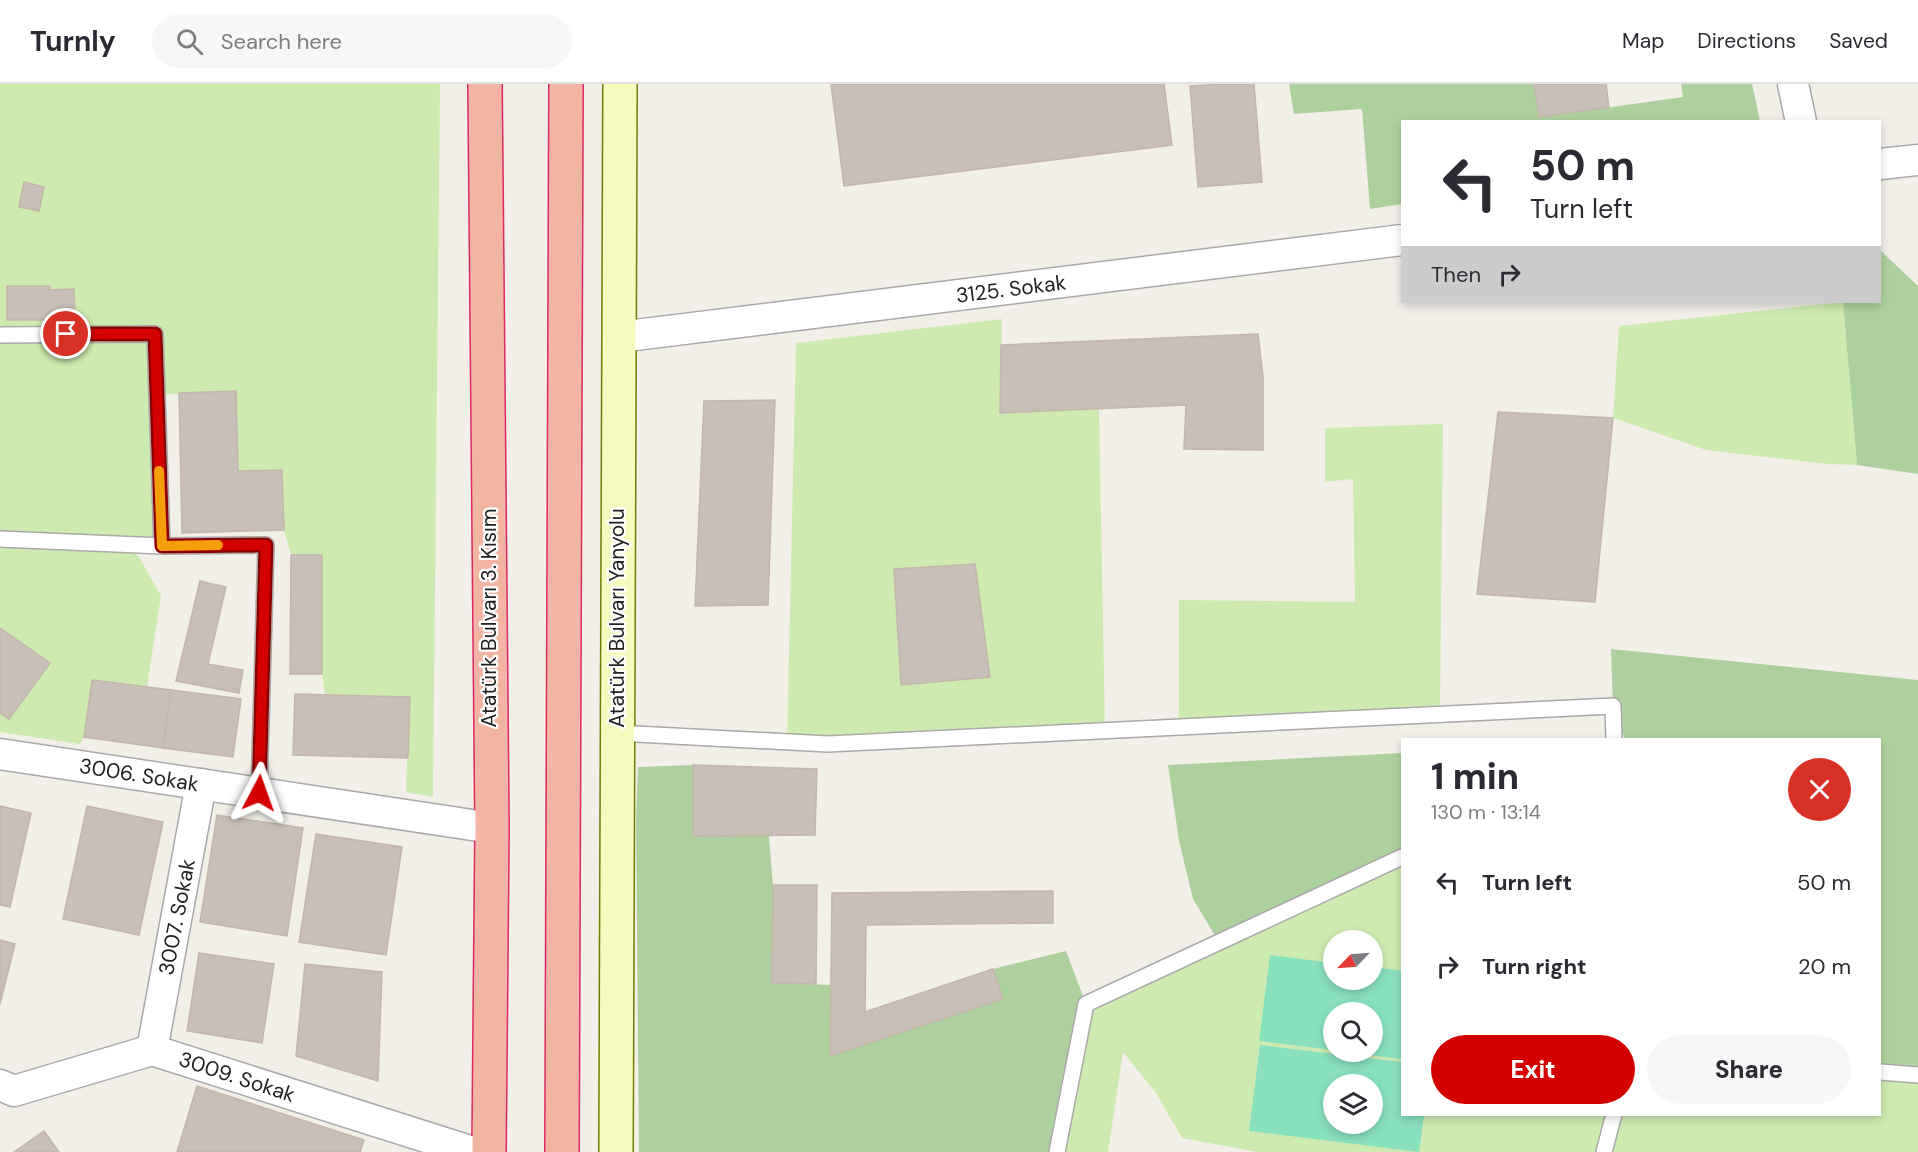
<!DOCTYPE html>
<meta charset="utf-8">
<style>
:root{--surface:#fff;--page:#f7f7f7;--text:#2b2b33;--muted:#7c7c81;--line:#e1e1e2;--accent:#d40000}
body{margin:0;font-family:"DM Sans",sans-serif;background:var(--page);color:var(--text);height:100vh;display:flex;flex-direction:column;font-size:22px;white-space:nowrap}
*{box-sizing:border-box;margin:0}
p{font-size:20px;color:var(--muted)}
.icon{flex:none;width:33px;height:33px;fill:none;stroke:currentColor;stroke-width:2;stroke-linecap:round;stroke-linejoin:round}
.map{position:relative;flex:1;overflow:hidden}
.details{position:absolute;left:1401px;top:654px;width:480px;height:378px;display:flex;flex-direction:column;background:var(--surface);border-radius:0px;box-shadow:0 3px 9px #0003}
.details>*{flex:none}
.guide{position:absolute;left:1401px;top:36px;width:480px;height:183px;border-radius:0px;box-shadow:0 3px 9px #0003;background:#fff;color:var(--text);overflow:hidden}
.needle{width:39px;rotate:245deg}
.tools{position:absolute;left:1323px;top:846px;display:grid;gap:12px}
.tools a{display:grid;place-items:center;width:60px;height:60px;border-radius:50%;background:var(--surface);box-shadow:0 3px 9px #0003;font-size:30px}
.pin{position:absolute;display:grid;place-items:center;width:51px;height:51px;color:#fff;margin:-26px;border:3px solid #fff;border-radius:50%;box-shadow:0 2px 6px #0007}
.me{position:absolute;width:66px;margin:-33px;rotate:4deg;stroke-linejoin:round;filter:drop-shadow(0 0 4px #0008)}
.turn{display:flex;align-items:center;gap:21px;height:126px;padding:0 30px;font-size:27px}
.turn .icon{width:78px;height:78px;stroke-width:2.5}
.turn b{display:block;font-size:42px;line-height:51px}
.then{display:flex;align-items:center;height:57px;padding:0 30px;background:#0003;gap:12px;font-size:22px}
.round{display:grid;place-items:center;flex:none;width:63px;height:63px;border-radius:32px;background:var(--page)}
.summary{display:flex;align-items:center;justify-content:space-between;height:102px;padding:0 30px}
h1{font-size:36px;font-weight:800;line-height:45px}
.primary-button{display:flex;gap:12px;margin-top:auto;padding:12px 30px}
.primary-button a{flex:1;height:69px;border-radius:36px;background:var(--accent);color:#fff;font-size:24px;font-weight:800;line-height:69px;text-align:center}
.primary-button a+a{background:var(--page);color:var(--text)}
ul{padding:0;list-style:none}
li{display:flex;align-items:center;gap:18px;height:84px;padding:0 30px}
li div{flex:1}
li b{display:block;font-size:22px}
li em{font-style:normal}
header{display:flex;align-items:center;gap:36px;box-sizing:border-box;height:84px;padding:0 30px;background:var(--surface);border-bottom:2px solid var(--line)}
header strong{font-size:28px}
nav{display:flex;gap:33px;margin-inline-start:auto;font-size:21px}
.search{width:420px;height:54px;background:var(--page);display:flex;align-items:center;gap:15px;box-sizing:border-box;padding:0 21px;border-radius:33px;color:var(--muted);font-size:22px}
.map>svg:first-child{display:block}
.grass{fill:#cdebb0;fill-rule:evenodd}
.forest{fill:#add19e}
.pitch{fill:#88e0be;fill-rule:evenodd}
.building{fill:#c7bfb8;stroke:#c4b6ab;stroke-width:1.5}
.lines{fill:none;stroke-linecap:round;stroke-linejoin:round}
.service-casing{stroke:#a9a9a9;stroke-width:18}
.minor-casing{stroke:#a9a9a9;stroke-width:33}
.secondary-casing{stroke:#707d05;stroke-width:36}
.trunk-casing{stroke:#dc2a67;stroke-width:36}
.service{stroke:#fff;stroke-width:15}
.minor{stroke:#fff;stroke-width:30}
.secondary{stroke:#f7fabf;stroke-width:33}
.trunk{stroke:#f2b4a3;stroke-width:33}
.route-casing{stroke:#8a0000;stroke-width:15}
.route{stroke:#d40000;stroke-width:10}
.slow{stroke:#f59e0b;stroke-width:10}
.labels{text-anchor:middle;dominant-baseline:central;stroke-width:4.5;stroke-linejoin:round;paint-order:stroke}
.street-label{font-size:21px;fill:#222;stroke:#fff}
</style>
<header>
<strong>Turnly</strong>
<div class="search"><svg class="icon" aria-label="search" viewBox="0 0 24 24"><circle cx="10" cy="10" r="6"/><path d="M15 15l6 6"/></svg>Search here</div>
<nav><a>Map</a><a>Directions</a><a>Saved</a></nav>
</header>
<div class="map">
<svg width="1918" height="1068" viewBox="0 0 1918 1068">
<rect width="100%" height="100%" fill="#f2efe9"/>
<!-- grass -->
<g class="grass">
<path d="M0,0H440L433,713L406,708L409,613L325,611L322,590V471H291L284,446L282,386L238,387L236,307L157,311L162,462L124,460L139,473L161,512L147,603L92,596L84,653L80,660L0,648Z"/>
<path d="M1843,218L1857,381L1828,380L1706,366L1613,334L1619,242Z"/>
<path d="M1002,235L1000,329L1099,325L1105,646L787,658L796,259Z"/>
<path d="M1443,340L1440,630L1179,643V516L1355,518L1353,395L1325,398V344Z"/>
<path d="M1402,771V1030H1880V988L1918,991V1068H1257L1182,1054L1156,1009L1123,968L1108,1068H1057L1086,920ZM1334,856H1372V896H1334ZM1334,928H1372V968H1334ZM1334,1000H1372V1040H1334Z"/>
</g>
<!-- forest -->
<g class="forest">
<path d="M1289,0H1534L1540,33L1683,13L1681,0H1752L1760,37L1402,38V120L1370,125L1362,25L1294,30Z"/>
<path d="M1880,166L1918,202V390L1857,381L1843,218H1880Z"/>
<path d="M1611,565L1918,596V990L1880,986V656L1625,655L1613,622Z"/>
<path d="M1402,669V773L1219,858L1193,815L1179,757L1168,681Z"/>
<path d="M693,681V752H769L773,801L772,899L832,901L831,972L1003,915L993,885L1066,867L1086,920L1056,1068H639L636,736L638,683Z"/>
</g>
<!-- pitch -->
<g class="pitch">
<path d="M1270,871L1333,879L1334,896H1372L1373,883L1402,887V975L1343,968H1372V928H1334L1333,966L1259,957Z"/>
<path d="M1260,961L1402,978V1030L1424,1031L1419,1068L1249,1047ZM1334,1000H1372V1040H1334Z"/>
</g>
<!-- building -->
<g class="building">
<path d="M831,0H1164L1172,61L844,102Z"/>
<path d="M1223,0H1254L1262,98L1198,103L1190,2Z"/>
<path d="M1534,0H1606L1609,23L1539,33Z"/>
<path d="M24,98L44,103L39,127L19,123Z"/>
<path d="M7,202H50L49,206L74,205L75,230H50V236H7Z"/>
<path d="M1258,250L1263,293V366L1184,365L1186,321L1000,329L1001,261Z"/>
<path d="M236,307L238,387L282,386L284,446L182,449L179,309Z"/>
<path d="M775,316L768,521L695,522L704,317Z"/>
<path d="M1498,328L1613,334L1595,518L1477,510Z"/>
<path d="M291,471H322V590H290Z"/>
<path d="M975,480L990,593L901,601L894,485Z"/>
<path d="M200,497L226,503L208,580L243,586L239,609L176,597Z"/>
<path d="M0,544L50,579L9,635L0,629Z"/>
<path d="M92,596L171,606L163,664L84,653Z"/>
<path d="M171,606L241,615L233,673L163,664Z"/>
<path d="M295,610L410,613L408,674L293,671Z"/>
<path d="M693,681L817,685L815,751L693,752Z"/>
<path d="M0,722L31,729L10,823L0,821Z"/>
<path d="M87,722L163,738L139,851L63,835Z"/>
<path d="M217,731L303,744L287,852L200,838Z"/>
<path d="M316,750L402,763L386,871L299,858Z"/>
<path d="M773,801H817L816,900L772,899Z"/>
<path d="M1053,807V839L866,841L865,928L993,885L1003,915L830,972L832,809Z"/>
<path d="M0,856L15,860L0,920Z"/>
<path d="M199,869L274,880L262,959L187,947Z"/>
<path d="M305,880L382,888L378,997L296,972Z"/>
<path d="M197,1002L364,1056L360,1068H177Z"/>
<path d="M44,1047L59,1068H14Z"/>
</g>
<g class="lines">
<defs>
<g id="service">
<path d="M0,251L155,250L162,462"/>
<path d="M0,455L162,462L266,461L259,709"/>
<path d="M617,649L828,660L1613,622L1614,656"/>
<path d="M1880,988L1918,991"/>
<path d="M1057,1068L1086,920L1402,773"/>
<path d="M1604,1068L1614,1030"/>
</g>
<g id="minor">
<path d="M1793,0L1801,38"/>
<path d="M1880,80L1918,76"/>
<path d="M619,253L1402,156"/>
<path d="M0,670L492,744"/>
<path d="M152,966L201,700"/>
<path d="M0,1001L14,1007L152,966L473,1068"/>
</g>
<path id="secondary" d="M616,1068L620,0"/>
<g id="trunk">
<path d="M485,0L492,744L489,1068"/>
<path d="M562,1068L566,0"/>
</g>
</defs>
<!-- service casing -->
<use href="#service" class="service-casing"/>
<!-- minor casing -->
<use href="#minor" class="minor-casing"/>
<!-- secondary casing -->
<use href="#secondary" class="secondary-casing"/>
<!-- trunk casing -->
<use href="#trunk" class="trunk-casing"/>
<!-- service -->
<use href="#service" class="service"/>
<!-- minor -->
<use href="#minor" class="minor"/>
<!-- secondary -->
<use href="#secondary" class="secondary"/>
<!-- trunk -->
<use href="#trunk" class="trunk"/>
</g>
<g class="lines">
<defs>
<path id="route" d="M66,250H155L162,462L266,461L259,709"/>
</defs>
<!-- route casing -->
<use href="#route" class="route-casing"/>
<!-- route -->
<use href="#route" class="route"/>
<!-- slow -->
<path class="slow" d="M159,387L162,462L218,461"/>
</g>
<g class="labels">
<!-- street labels -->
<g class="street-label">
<text transform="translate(1011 205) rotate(-7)">3125. Sokak</text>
<text transform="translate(489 534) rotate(-90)">Atatürk Bulvarı 3. Kısım</text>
<text transform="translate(617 534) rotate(-90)">Atatürk Bulvarı Yanyolu</text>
<text transform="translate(139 691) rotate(9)">3006. Sokak</text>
<text transform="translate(177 833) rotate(-79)">3007. Sokak</text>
<text transform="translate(237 993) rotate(18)">3009. Sokak</text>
</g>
</g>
</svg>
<div class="tools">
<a><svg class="needle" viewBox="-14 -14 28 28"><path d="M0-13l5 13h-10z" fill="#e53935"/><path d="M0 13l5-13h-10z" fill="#7c7c81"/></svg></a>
<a><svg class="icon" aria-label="search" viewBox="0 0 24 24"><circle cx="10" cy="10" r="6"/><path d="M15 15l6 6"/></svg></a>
<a><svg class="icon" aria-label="layers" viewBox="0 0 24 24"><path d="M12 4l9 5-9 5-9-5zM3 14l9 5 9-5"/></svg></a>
</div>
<div class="pin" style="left:66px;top:250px;background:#d93025"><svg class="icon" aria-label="arrive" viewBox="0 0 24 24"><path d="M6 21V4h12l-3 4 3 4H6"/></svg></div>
<svg class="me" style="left:259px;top:709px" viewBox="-20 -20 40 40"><path d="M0-17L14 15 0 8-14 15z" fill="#d40000" stroke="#fff" stroke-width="4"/></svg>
<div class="guide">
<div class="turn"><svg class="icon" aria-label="left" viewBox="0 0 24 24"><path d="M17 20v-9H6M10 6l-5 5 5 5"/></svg><div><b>50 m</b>Turn left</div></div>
<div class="then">Then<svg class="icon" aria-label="right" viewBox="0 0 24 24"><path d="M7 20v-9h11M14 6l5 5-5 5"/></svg></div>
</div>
<section class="details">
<div class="summary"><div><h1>1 min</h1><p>130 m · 13:14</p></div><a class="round" style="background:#d93025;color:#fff"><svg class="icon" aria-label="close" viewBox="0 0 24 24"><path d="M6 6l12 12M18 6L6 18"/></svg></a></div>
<ul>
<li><svg class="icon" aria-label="left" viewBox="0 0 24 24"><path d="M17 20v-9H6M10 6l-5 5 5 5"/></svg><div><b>Turn left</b></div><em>50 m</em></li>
<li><svg class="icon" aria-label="right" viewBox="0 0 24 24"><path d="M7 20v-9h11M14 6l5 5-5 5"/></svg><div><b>Turn right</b></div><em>20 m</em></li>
</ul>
<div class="primary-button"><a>Exit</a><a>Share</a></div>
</section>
</div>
